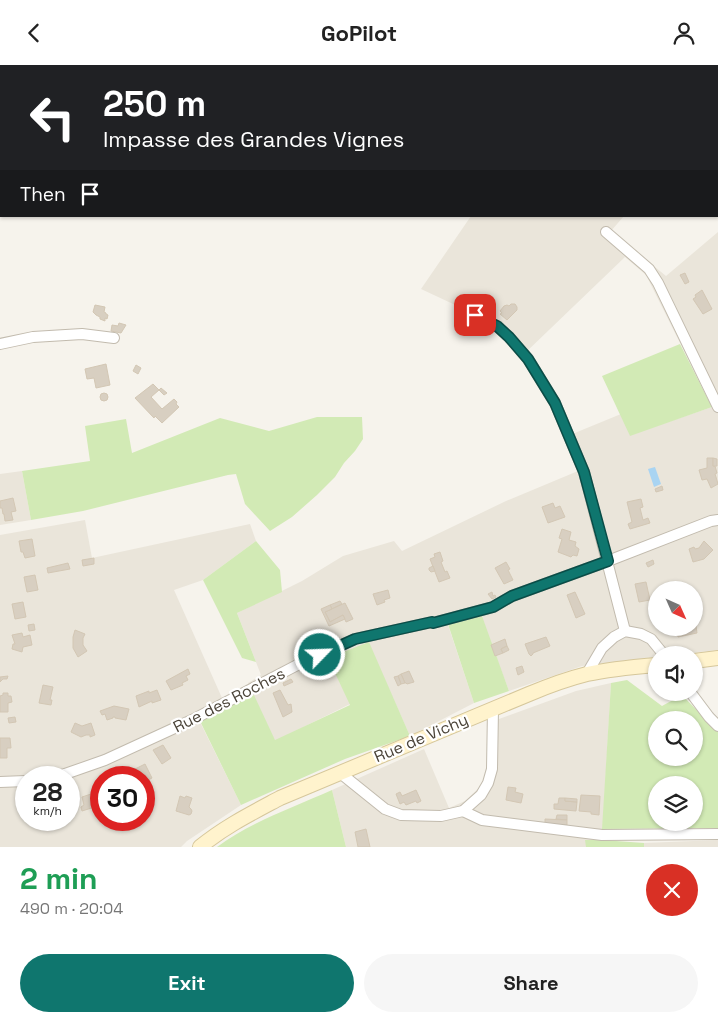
<!DOCTYPE html>
<meta charset="utf-8">
<style>
:root{--surface:#fff;--page:#f6f6f6;--text:#222;--muted:#767676;--accent:#0f766e}
body{margin:0;font-family:"Space Grotesk",sans-serif;background:var(--page);color:var(--text);height:100vh;display:flex;flex-direction:column;font-size:19px;white-space:nowrap}
*{box-sizing:border-box;margin:0}
p{font-size:16px;color:var(--muted)}
.icon{flex:none;width:28px;height:28px;fill:none;stroke:currentColor;stroke-width:2;stroke-linecap:round;stroke-linejoin:round}
.map{position:relative;height:782px;overflow:hidden}
.panel{display:flex;flex-direction:column;background:var(--surface);flex:1}
.panel>*{flex:none}
.hud{position:absolute;left:0px;top:0px;width:719px;height:152px;box-shadow:0 1px 4px #0004;background:#202124;color:#fff;overflow:hidden}
.needle{width:32px;rotate:135deg}
.controls{position:absolute;left:648px;top:516px;display:grid;gap:10px}
.controls a{display:grid;place-items:center;width:55px;height:55px;border-radius:50%;background:var(--surface);box-shadow:0 1px 4px #0004;font-size:25px}
.speed{position:absolute;left:15px;top:701px;display:flex;gap:10px;font-size:25px;font-weight:700;text-align:center}
.speed>*{display:grid;place-content:center;width:65px;height:65px;border-radius:50%;background:var(--surface);box-shadow:0 1px 4px #0004;line-height:1}
.speed small{font-size:12px;font-weight:400}
.speed .limit{border:8px solid #d22;background:#fff;color:#111}
.pin{position:absolute;display:grid;place-items:center;width:42px;height:42px;color:#fff;margin:-21px;border-radius:10px;box-shadow:0 2px 8px #0006}
.me{position:absolute;width:55px;margin:-28px;rotate:66deg;stroke-linejoin:round;filter:drop-shadow(0 0 4px #0008)}
.turn{display:flex;align-items:center;gap:18px;height:105px;padding:0 20px;font-size:22px}
.turn .icon{width:65px;height:65px;stroke-width:2.5}
.turn b{display:block;font-size:35px;line-height:42px}
.then{display:flex;align-items:center;height:48px;padding:0 20px;background:#0003;gap:10px;font-size:19px}
.round{display:grid;place-items:center;flex:none;width:52px;height:52px;border-radius:26px;background:var(--page)}
.overview{display:flex;align-items:center;justify-content:space-between;height:85px;padding:0 20px}
h1{font-size:30px;font-weight:700;line-height:38px;color:#1e9e55}
.primary-button{display:flex;gap:10px;margin-top:auto;padding:10px 20px}
.primary-button a{flex:1;height:58px;border-radius:30px;background:var(--accent);color:#fff;font-size:20px;font-weight:700;line-height:58px;text-align:center}
.primary-button a+a{background:var(--page);color:var(--text)}
header{display:flex;justify-content:space-between;align-items:center;height:65px;padding:0 20px;background:var(--surface);font-size:22px;font-weight:700}
.map>svg:first-child{display:block}
.residential{fill:#eae5da;fill-rule:evenodd}
.green{fill:#d2eab5;fill-rule:evenodd}
.water{fill:#a9d4f2}
.building{fill:#d8cfc1;stroke:#d3c7b4}
.lines{fill:none;stroke-linecap:round;stroke-linejoin:round}
.street-casing{stroke:#c2bbae;stroke-width:12}
.secondary-casing{stroke:#d6c79b;stroke-width:16}
.street{stroke:#fff;stroke-width:10}
.secondary{stroke:#fff3cd;stroke-width:14}
.route-casing{stroke:#0a4d48;stroke-width:12}
.route{stroke:#0f766e;stroke-width:9}
.labels{text-anchor:middle;dominant-baseline:central;stroke-width:4.5;stroke-linejoin:round;paint-order:stroke}
.street-label{font-size:16px;fill:#4b4439;stroke:#fff}
</style>
<header><svg class="icon" aria-label="back" viewBox="0 0 24 24"><path d="M15 5l-7 7 7 7"/></svg>GoPilot<svg class="icon" aria-label="person" viewBox="0 0 24 24"><circle cx="12" cy="8" r="4"/><path d="M4 21q1-7 8-7t8 7"/></svg></header>
<div class="map">
<svg width="718" height="782" viewBox="0 0 718 782">
<rect width="100%" height="100%" fill="#f6f3ec"/>
<!-- residential -->
<g class="residential">
<path d="M471,151H624L611,166L666,211L718,167V585L671,590H656V592L582,601L509,626L481,552L448,560L474,638L410,671L368,577L350,639L275,676L248,618L261,610L237,548L302,516L343,491L394,476L402,486L506,436L578,406L565,372L621,349L630,370L712,342L646,210L625,192L524,289L483,253L421,224ZM656,525H694V562H656Z"/>
<path d="M22,406L31,455L0,460V409Z"/>
<path d="M85,455L92,493L250,459L256,476L203,515L174,525L226,642L199,655L241,740L187,776L181,782H0V470ZM26,712H69V755H26ZM101,712H144V755H101Z"/>
<path d="M611,618L602,775H586V782H346L332,725L424,684L449,743L465,736L482,720L487,711L488,658L576,626Z"/>
<path d="M718,775V782H644V778Z"/>
</g>
<!-- green -->
<g class="green">
<path d="M680,279L712,342L630,371L602,311Z"/>
<path d="M317,352H362L363,374L355,386L344,398L335,412L317,430L292,452L270,466L245,439L236,409L228,410L83,446L31,455L22,406L90,396L85,361L126,354L132,388L220,353L269,366Z"/>
<path d="M256,476L280,505L282,527L237,548L256,597L242,593L203,515Z"/>
<path d="M482,551L509,626L474,638L448,559Z"/>
<path d="M369,577L410,671L345,694L241,740L199,654L254,630L275,675L350,640L328,593Z"/>
<path d="M627,615L662,641L682,630L718,667V763L602,764L611,618ZM656,655H694V692H656ZM656,720H694V758H656Z"/>
<path d="M332,725L346,782H217C251,757 294,742 332,725Z"/>
<path d="M585,775H602L644,778V782H586Z"/>
</g>
<!-- water -->
<path class="water" d="M655,402L661,419L654,422L648,404Z"/>
<!-- building -->
<g class="building">
<path d="M685,208L689,217L685,219L680,210Z"/>
<path d="M702,225L712,244L703,249L693,234L696,232L695,230Z"/>
<path d="M511,239H515L517,242V245L507,255L500,249L502,248L500,246L504,241L507,240L509,241Z"/>
<path d="M95,240L105,242L104,247L106,248V249L108,250L107,254L105,253V256L100,254V252L96,250L93,247Z"/>
<path d="M119,258L126,260L121,268L111,266L112,260L118,261Z"/>
<path d="M106,299L110,320L96,323L94,313L87,314L85,304Z"/>
<path d="M136,300L141,303L138,309L133,306Z"/>
<path d="M153,319L159,325L151,332L162,344L174,334L177,337L176,339L179,342L162,358L155,351L154,353L135,333Z"/>
<path d="M161,323L167,328L164,330L159,325Z"/>
<circle cx="104" cy="332" r="4"/>
<path d="M707,393H713V401H715L717,408L715,409L716,412L718,419L711,423L707,414L702,415L699,405L707,403Z"/>
<path d="M713,393L717,394V401H713Z"/>
<path d="M662,421L663,425L656,427L655,424Z"/>
<path d="M13,433L16,446L11,447L13,455L5,456L4,449H3L2,443H0V436Z"/>
<path d="M641,434L643,442L640,443L643,455L648,453L650,458L630,464L628,459L632,457L627,437Z"/>
<path d="M553,438L555,443L560,441L565,452L548,458L542,442Z"/>
<path d="M562,464L571,467L569,475L576,477L575,481L579,484L577,491L573,490L571,492L558,487L562,474L559,473Z"/>
<path d="M32,474L35,491L25,493L23,487H21L19,476Z"/>
<path d="M704,476L713,485L704,494L693,497L689,484L694,482L695,484L699,483Z"/>
<path d="M440,487L443,496L441,497L445,507L447,506L450,513L439,517L430,494L435,492L434,489Z"/>
<path d="M94,493V499L83,501L82,495Z"/>
<path d="M653,495L654,499L648,502L646,498Z"/>
<path d="M506,497L510,504L508,505L513,515L504,519L495,503Z"/>
<path d="M68,498L70,504L48,508L47,503Z"/>
<path d="M433,501L435,506L431,507L429,505V503Z"/>
<path d="M35,510L38,525L27,527L24,512Z"/>
<path d="M646,517L650,535L639,537L635,519Z"/>
<path d="M388,525L390,533L384,535L385,537L377,540L373,529Z"/>
<path d="M492,527L493,531L495,530L496,532L492,534L488,529Z"/>
<path d="M575,527L585,549L576,553L567,530Z"/>
<path d="M340,536L342,539L332,544L330,540Z"/>
<path d="M23,537L26,552L15,554L12,539Z"/>
<path d="M345,538L353,554L346,557L343,550L330,557L325,547Z"/>
<path d="M330,540L332,544L325,547L330,557L343,550L345,554L329,561L321,544Z"/>
<path d="M34,559L35,565L29,566L28,560Z"/>
<path d="M694,561H696L697,568L678,572L677,564L694,562Z"/>
<path d="M75,565L85,569L83,573V580L87,586L78,592L73,583V572Z"/>
<path d="M22,568L23,572L30,570L32,580L23,582L22,587L12,584L13,579H15L12,570Z"/>
<path d="M546,572L550,581L533,588V589L531,591L529,589L525,579Z"/>
<path d="M505,574L507,581L501,584L503,588L495,591L491,580Z"/>
<path d="M507,581L509,585L503,588L501,584Z"/>
<path d="M522,601L524,607L518,610L516,603Z"/>
<path d="M188,604L190,609L186,611L188,615L182,618L183,620L171,625L166,616Z"/>
<path d="M409,606L414,617L407,619L406,618H405L401,609Z"/>
<path d="M401,609L405,618L401,619L398,611Z"/>
<path d="M8,611L7,614H3L0,617V612Z"/>
<path d="M398,611L401,619L398,621L394,612Z"/>
<path d="M291,614L293,617L284,621L283,618Z"/>
<path d="M43,620L53,622L50,635H52L51,640L39,638Z"/>
<path d="M157,625L161,635L152,638V636L139,642L136,631L149,626V628Z"/>
<path d="M280,625L288,640L291,639L292,647L283,652L273,628Z"/>
<path d="M3,628H8V631H11L12,637L8,638V647H0V631L3,630Z"/>
<path d="M114,641L129,644L126,655L115,653V652H113V653L107,655L105,649L102,650L100,646Z"/>
<path d="M15,652L16,657L9,658L8,653Z"/>
<path d="M75,658L82,661L91,658L95,670L90,672V670H86L81,672L71,667Z"/>
<path d="M0,673H10L11,683H7V693H0Z"/>
<path d="M163,680L171,693L162,699L153,685Z"/>
<path d="M145,699L152,713L144,717V712H137L133,705Z"/>
<path d="M100,721L101,740L82,746L81,742L84,740L82,732L94,728L92,724Z"/>
<path d="M508,722L516,723L515,727L523,729L521,738L506,735Z"/>
<path d="M416,725L421,736L417,738L416,736L406,740L404,737L400,739L396,729L400,727L402,731Z"/>
<path d="M581,730L600,731L599,750L591,749V747L579,746Z"/>
<path d="M180,731L185,733L186,731L192,733L189,742L191,744L192,746L191,749L189,750L176,746Z"/>
<path d="M559,733H565V736L577,737L576,746L554,744V739H558Z"/>
<path d="M565,733L577,734V737L565,736Z"/>
<path d="M557,750H567V755L556,754Z"/>
<path d="M545,754L567,755V760L545,759Z"/>
<path d="M366,764L370,782H358L355,767Z"/>
</g>
<g class="lines">
<defs>
<g id="street">
<path d="M606,167L649,204L658,218L718,342"/>
<path d="M475,250L497,261L509,272L528,294L555,338L584,407L625,566"/>
<path d="M0,279L33,272L82,269L114,273"/>
<path d="M589,609V605L602,583L614,572L625,566L641,569L651,574L664,590"/>
<path d="M691,628L709,652L718,661"/>
<path d="M341,707L344,711L385,744L401,750L441,751L463,746L481,730L488,718L492,704L493,644"/>
<path d="M51,712L65,709L105,695L192,655L303,597L355,574L432,557L433,558L493,542L512,531L608,496L711,456L718,455"/>
<path d="M0,717L26,716"/>
<path d="M463,746L482,755L602,770L718,769"/>
</g>
<g id="secondary">
<path d="M694,596L718,593"/>
<path d="M200,782C224,762 252,748 280,733L529,629C548,621 567,614 587,609C610,604 633,602 656,600"/>
</g>
</defs>
<!-- street casing -->
<use href="#street" class="street-casing"/>
<!-- secondary casing -->
<use href="#secondary" class="secondary-casing"/>
<!-- street -->
<use href="#street" class="street"/>
<!-- secondary -->
<use href="#secondary" class="secondary"/>
</g>
<g class="lines">
<defs>
<path id="route" d="M320,590L355,574L432,557L433,558L493,542L512,531L608,496L584,407L555,338L528,294L509,272L497,261L475,250"/>
</defs>
<!-- route casing -->
<use href="#route" class="route-casing"/>
<!-- route -->
<use href="#route" class="route"/>
</g>
<g class="labels">
<!-- street labels -->
<g class="street-label">
<text transform="translate(229 635) rotate(-27)">Rue des Roches</text>
<text transform="translate(421 673) rotate(-23)">Rue de Vichy</text>
</g>
</g>
</svg>
<div class="controls">
<a><svg class="needle" viewBox="-14 -14 28 28"><path d="M0-13l5 13h-10z" fill="#e53935"/><path d="M0 13l5-13h-10z" fill="#767676"/></svg></a>
<a><svg class="icon" aria-label="sound" viewBox="0 0 24 24"><path d="M4 9h4l5-4v14l-5-4H4zM17 9q2 3 0 6"/></svg></a>
<a><svg class="icon" aria-label="search" viewBox="0 0 24 24"><circle cx="10" cy="10" r="6"/><path d="M15 15l6 6"/></svg></a>
<a><svg class="icon" aria-label="layers" viewBox="0 0 24 24"><path d="M12 4l9 5-9 5-9-5zM3 14l9 5 9-5"/></svg></a>
</div>
<div class="speed"><div>28<small>km/h</small></div><div class="limit">30</div></div>
<div class="pin" style="left:475px;top:250px;background:#d93025"><svg class="icon" aria-label="arrive" viewBox="0 0 24 24"><path d="M6 21V4h12l-3 4 3 4H6"/></svg></div>
<svg class="me" style="left:320px;top:590px" viewBox="-20 -20 40 40"><circle r="17" fill="#0f766e" stroke="#fff" stroke-width="3"/><path d="M0-11L8 9 0 5-8 9z" fill="#fff"/></svg>
<div class="hud">
<div class="turn"><svg class="icon" aria-label="left" viewBox="0 0 24 24"><path d="M17 20v-9H6M10 6l-5 5 5 5"/></svg><div><b>250 m</b>Impasse des Grandes Vignes</div></div>
<div class="then">Then<svg class="icon" aria-label="arrive" viewBox="0 0 24 24"><path d="M6 21V4h12l-3 4 3 4H6"/></svg></div>
</div>
</div>
<section class="panel">
<div class="overview"><div><h1>2 min</h1><p>490 m · 20:04</p></div><a class="round" style="background:#d93025;color:#fff"><svg class="icon" aria-label="close" viewBox="0 0 24 24"><path d="M6 6l12 12M18 6L6 18"/></svg></a></div>
<div class="primary-button"><a>Exit</a><a>Share</a></div>
</section>
